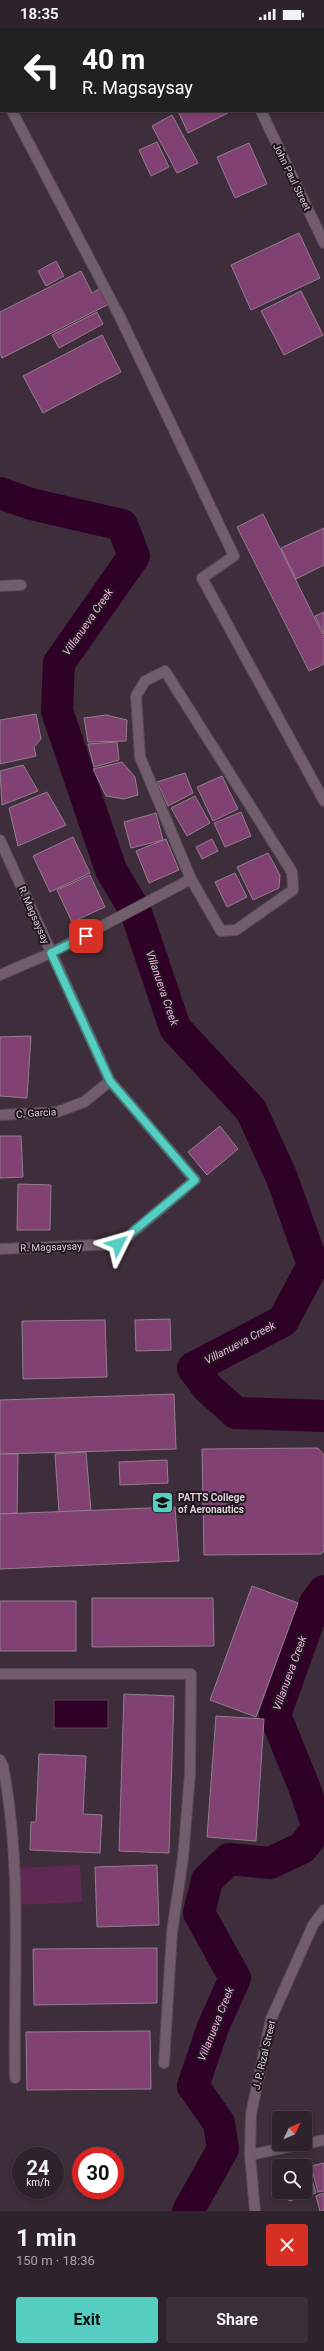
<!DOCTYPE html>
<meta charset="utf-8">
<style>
:root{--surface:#2e222c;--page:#3a2f38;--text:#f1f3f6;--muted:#a7a4a9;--line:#493f48;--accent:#57cec2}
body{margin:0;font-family:Roboto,sans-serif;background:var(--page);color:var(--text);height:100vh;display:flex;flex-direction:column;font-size:15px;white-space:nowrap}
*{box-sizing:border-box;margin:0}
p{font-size:13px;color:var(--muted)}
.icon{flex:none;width:22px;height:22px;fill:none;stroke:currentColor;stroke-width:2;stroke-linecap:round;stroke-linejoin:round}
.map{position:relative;height:2183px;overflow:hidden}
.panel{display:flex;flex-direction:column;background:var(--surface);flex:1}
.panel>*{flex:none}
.top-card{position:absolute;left:0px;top:0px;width:324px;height:84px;box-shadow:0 2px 6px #0003,0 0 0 1px var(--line);background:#202124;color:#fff;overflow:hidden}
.needle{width:26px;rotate:46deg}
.buttons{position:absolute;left:272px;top:2083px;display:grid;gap:8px}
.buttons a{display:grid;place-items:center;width:40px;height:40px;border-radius:4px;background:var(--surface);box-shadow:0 2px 6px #0003,0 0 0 1px var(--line);font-size:20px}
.speed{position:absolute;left:12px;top:2119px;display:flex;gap:8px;font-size:20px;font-weight:700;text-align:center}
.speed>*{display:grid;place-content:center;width:52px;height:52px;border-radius:50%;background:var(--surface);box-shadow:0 2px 6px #0003,0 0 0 1px var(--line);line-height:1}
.speed small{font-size:10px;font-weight:400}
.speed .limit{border:6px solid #d22;background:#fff;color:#111}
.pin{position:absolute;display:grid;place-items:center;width:34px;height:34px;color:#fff;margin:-17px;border-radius:8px;box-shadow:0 2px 6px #0006}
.me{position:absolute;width:44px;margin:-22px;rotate:50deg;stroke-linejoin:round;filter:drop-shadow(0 0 3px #0008)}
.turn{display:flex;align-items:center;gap:14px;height:84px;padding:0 16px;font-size:18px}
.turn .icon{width:52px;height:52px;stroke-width:2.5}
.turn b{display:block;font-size:28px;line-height:34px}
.round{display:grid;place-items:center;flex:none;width:42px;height:42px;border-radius:4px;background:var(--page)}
.head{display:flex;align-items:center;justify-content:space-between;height:68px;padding:0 16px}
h1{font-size:24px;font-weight:700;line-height:30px}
.cta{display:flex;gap:8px;margin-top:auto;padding:8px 16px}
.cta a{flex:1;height:46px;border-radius:4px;background:var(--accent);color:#111;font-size:16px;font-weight:700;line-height:46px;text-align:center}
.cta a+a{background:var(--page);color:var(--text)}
.status{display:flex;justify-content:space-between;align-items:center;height:28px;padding:0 20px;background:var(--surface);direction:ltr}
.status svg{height:11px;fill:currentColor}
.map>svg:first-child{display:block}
.green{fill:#5f2953}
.water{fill:#2f0127;stroke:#633f5c}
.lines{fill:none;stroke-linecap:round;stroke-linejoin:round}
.river{stroke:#2f0127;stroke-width:32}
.building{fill:#824173;stroke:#937e8d}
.minor-casing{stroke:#584a55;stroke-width:12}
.minor{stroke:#715d6b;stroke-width:10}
.route-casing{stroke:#39867e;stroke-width:10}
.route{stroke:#57cec2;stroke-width:7}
.labels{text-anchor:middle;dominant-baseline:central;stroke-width:4;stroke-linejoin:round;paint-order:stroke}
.street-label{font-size:10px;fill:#dcd1d9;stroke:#20181e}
.poi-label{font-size:10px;font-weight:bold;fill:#dcd1d9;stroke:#20181e;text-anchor:start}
.water-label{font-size:11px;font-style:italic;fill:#fbafe7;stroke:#20181e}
</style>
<div class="status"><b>18:35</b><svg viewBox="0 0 49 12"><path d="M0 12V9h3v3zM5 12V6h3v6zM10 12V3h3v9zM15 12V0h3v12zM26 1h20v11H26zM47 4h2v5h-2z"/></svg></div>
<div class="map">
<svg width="324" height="2183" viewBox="0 0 324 2183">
<rect width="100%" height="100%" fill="#3e2d3a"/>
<!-- green -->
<path class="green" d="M80,1837L82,1874L17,1877L16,1840Z"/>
<!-- water -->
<rect class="water" x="54" y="1672" width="54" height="28"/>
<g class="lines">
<!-- river -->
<g class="river">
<path d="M0,465L31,476L122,497L134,528L59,635L57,683L111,842L136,884L175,1000L251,1082L282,1150L313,1237L283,1293L193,1340L207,1359L236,1385L324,1388"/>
<path d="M188,2183L223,2121L219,2095L193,2058L213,1999L235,1950L199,1885L207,1852L229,1831L270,1835L302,1820L318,1800L305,1761L275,1687L315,1575L324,1563"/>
</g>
</g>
<!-- building -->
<g class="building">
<path d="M178,83H227L228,85L188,105Z"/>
<path d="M172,87L198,135L177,145L152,98Z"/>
<path d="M157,114L169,139L151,148L139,122Z"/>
<path d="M249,115L267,156L235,170L217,129Z"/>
<path d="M299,205L320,250L251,282L231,237Z"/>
<path d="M56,233L64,248L46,258L38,243Z"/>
<path d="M81,243L92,265L101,260L109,276L2,330L0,325V284Z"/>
<path d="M301,263L323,307L284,327L261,283Z"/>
<path d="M97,284L103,296L59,320L52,307Z"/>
<path d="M102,307L121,344L43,385L23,348Z"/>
<path d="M263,486L324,609V636L309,643L237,499Z"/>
<path d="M324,500V537L296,551L281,520Z"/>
<path d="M324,584V606L315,588Z"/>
<path d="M36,686L41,711L34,719L36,728L0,736V692Z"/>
<path d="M106,687L127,692L126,713L88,714L84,690Z"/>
<path d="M117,714L119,732L94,739L88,716Z"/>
<path d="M122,734L135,749L138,767L124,771L106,768L93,741Z"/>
<path d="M23,737L38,763L2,777L0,743Z"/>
<path d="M185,745L193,765L168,778L157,754Z"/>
<path d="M222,748L238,781L213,793L197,759Z"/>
<path d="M47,764L66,797L18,818L9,780Z"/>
<path d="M195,768L210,795L187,808L171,780Z"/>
<path d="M241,784L251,808L225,819L214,795Z"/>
<path d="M156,785L163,812L131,820L124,794Z"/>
<path d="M73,809L90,845L50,864L33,828Z"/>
<path d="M166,811L179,842L149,855L136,823Z"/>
<path d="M212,811L218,823L202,831L196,819Z"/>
<path d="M268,825L280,847L279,860L253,872L237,839Z"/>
<path d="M235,845L247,869L227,879L215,854Z"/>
<path d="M90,847L105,879L72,894L57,862Z"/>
<path d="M31,1008L27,1070L0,1068V1009Z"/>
<path d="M220,1098L238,1121L207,1147L188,1124Z"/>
<path d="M0,1108H21L23,1149L0,1150Z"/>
<path d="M18,1156L51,1157L50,1202H17Z"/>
<path d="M170,1291L171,1322L136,1323L135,1292Z"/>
<path d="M105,1292L107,1349L23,1351L22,1293Z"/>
<path d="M174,1366L176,1421L0,1426V1372Z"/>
<path d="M318,1420L324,1427V1523L321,1526L204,1527L202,1421Z"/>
<path d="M86,1424L91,1483L59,1485L55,1426Z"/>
<path d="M0,1426H18L17,1485L0,1486Z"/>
<path d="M167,1432L168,1455L120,1457L119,1434Z"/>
<path d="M175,1479L179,1533L0,1541V1486Z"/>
<path d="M252,1558L298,1575L256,1689L210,1672Z"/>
<path d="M92,1570H213L214,1618L92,1619Z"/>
<rect x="0" y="1573" width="76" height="50"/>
<path d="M124,1666L174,1668L169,1825L119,1823Z"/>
<path d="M216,1688L264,1691L256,1813L207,1809Z"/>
<path d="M39,1726L86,1728L83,1786L102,1787L100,1825L30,1822L31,1794H36Z"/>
<path d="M157,1837L159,1897L97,1899L95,1839Z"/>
<path d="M157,1920V1975L34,1977L33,1921Z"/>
<path d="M150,2003L151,2061L27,2062L26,2004Z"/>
<path d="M307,2135L316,2165L289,2173L286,2164H305V2138H295Z"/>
<path d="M324,2135V2163L318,2164L311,2138Z"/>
<path d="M324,2165V2183H320L316,2168Z"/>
</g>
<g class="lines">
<defs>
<g id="minor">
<path d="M221,0V1"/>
<path d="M11,1L12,0"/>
<path d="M12,83L121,291L234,528L202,550L324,773"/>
<path d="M261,83L324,215"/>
<path d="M0,558L21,557"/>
<path d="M165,643L292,844L293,862L236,902L221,903L191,851L140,729L136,668L145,653Z"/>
<path d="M0,812L110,1053L195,1152L119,1216L0,1221"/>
<path d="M0,947L51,925L191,851"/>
<path d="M0,1087L57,1084L84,1074L110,1053"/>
<path d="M0,1646H191L190,1746L183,1830L172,1904L164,2035"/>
<path d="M0,1732L3,1738C23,1841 13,1946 15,2050"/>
<path d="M305,2116L324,2112"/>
<path d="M250,2127L303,2116"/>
<path d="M255,2183L250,2127L251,2086L271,1991L313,1897L324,1882"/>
</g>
</defs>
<!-- minor casing -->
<use href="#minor" class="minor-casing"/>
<!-- minor -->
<use href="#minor" class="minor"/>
</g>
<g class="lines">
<defs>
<path id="route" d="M86,908L51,925L110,1053L195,1152L118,1216"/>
</defs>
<!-- route casing -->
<use href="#route" class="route-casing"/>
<!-- route -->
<use href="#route" class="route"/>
</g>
<!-- icons -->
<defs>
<symbol id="university-square" viewBox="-11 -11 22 22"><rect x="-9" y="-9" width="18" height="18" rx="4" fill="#57cec2" stroke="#20181e"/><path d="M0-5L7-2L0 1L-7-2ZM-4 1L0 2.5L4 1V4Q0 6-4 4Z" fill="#111"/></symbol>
</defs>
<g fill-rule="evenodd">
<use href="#university-square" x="150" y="1462" width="25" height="25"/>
</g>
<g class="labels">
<!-- street labels -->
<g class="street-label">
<text transform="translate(292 149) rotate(64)">John Paul Street</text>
<text transform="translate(34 887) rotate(66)">R. Magsaysay</text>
<text transform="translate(36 1085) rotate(-4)">C. Garcia</text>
<text transform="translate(51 1219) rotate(-2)">R. Magsaysay</text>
<text transform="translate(264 2027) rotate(-77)">J. P. Rizal Street</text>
</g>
<!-- poi labels -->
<g class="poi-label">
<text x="178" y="1469">PATTS College<tspan x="178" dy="12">of Aeronautics</tspan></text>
</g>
<!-- water labels -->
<g class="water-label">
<text transform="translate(88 594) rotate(-55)">Villanueva Creek</text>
<text transform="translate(162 960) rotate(71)">Villanueva Creek</text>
<text transform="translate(240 1315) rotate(-28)">Villanueva Creek</text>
<text transform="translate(290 1645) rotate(-70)">Villanueva Creek</text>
<text transform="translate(216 1996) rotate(-68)">Villanueva Creek</text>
</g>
</g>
</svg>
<div class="buttons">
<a><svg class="needle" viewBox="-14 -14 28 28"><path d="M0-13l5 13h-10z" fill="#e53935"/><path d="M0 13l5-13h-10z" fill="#a7a4a9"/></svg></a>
<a><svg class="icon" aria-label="search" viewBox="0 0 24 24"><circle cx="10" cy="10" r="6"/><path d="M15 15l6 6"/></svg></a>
</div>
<div class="speed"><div>24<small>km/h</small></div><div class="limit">30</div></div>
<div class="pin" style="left:86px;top:908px;background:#d93025"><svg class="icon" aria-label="arrive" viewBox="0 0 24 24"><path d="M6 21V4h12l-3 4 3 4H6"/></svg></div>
<svg class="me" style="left:118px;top:1216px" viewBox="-20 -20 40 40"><path d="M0-17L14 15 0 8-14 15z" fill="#57cec2" stroke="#fff" stroke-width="4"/></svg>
<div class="top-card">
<div class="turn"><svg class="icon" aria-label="left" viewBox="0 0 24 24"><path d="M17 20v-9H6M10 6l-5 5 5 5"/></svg><div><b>40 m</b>R. Magsaysay</div></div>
</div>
</div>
<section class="panel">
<div class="head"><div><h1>1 min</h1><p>150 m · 18:36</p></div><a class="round" style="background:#d93025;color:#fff"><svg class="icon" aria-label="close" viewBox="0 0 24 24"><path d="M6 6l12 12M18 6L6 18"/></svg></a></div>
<div class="cta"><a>Exit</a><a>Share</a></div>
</section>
